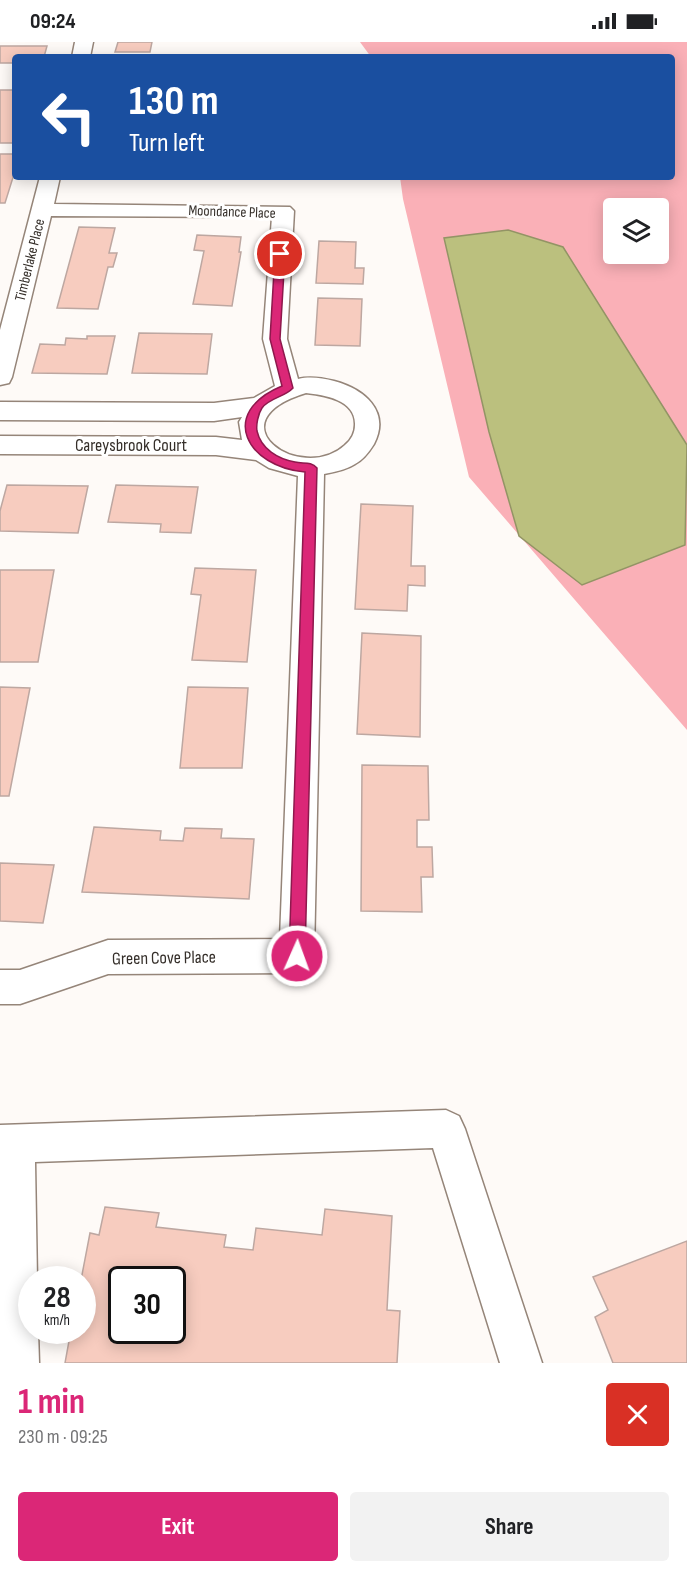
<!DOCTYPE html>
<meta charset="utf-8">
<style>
:root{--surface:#fff;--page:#f2f2f2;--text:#202124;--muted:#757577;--accent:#db2777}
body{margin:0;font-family:"Sofia Sans Condensed",sans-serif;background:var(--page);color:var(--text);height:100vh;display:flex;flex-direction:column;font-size:22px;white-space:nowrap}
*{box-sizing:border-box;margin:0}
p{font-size:20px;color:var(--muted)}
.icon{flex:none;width:33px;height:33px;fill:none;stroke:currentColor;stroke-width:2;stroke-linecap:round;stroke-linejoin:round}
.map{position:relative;height:1321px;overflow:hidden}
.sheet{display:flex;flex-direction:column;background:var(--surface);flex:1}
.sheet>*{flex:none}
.guide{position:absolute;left:12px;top:12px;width:663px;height:126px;border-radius:6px;box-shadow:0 3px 15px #0003;background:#1a4fa0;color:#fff;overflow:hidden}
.controls{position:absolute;left:603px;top:156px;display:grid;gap:12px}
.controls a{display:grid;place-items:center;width:66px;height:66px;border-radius:6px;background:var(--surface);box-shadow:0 3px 15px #0003;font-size:30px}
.speed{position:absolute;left:18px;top:1224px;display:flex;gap:12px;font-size:30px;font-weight:700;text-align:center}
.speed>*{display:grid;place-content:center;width:78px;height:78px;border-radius:50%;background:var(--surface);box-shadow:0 3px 15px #0003;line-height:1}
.speed small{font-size:15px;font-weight:400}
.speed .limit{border:3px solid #111;border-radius:9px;background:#fff;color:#111}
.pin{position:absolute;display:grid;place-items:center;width:51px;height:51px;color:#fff;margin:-26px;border:3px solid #fff;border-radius:50%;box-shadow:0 2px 6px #0007}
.me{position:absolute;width:66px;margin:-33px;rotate:2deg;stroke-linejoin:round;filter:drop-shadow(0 0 4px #0008)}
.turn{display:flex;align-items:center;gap:21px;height:126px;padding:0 18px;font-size:27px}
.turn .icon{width:78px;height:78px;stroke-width:2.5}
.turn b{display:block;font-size:42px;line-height:51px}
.round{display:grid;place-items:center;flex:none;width:63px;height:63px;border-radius:6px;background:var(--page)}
.headline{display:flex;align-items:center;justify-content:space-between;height:102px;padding:0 18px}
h1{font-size:36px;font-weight:700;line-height:45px;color:var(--accent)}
.button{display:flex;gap:12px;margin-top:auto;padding:12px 18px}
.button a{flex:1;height:69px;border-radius:6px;background:var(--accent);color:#fff;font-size:24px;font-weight:700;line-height:69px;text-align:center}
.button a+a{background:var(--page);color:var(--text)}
.status{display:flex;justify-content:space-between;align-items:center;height:42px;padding:0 30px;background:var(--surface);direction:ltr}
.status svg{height:16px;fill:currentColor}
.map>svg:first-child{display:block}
.forest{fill:#fab0b7;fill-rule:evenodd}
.water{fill:#bbc07e;stroke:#939465;stroke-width:1.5}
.building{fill:#f7ccbf;stroke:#bda7a1;stroke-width:1.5;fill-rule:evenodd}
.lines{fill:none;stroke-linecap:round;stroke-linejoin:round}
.minor-casing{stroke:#958579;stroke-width:3}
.minor{fill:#fff;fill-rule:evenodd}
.route{fill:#db2777;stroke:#8e194d;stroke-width:1.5}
.labels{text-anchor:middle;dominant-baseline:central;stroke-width:6;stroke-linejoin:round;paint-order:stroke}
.far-street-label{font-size:15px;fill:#352f2a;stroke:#fff}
.street-label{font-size:18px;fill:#352f2a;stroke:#fff}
</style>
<div class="status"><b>09:24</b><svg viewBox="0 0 49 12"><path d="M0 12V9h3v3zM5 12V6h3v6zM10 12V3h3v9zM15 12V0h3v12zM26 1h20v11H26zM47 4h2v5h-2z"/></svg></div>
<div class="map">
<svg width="687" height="1321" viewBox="0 0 687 1321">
<rect width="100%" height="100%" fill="#fefaf7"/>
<!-- forest -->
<path class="forest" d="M360,0H687V688L469,435L403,157L400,135H672V15H371ZM614,166H658V212H614Z"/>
<!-- water -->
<path class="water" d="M508,188L563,205L687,403L685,503L582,543L519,494L489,390L444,196Z"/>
<!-- building -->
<g class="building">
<path d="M118,0H152L150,10H115Z"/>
<path d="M0,4H47L44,15H15V21H0Z"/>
<rect x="0" y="48" width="15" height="53"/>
<path d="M0,112H15V129L5,161H0Z"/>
<path d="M79,185L115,186L109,211H117L113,225H108L98,267L57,266Z"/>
<path d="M197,193L241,195L239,210H241L232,264L193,262L204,209L194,208Z"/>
<path d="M319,199L356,200L355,226H364L363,242L316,241Z"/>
<path d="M318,256L362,257L360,304L315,303Z"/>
<path d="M139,291L212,292L207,332L132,331Z"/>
<path d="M87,294H115L107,332L32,331L40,302L65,303L66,296L87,297Z"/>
<path d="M7,443L88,444L78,491L0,489V469Z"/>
<path d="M116,443L198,445L191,491L160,490L161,482L108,480Z"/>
<path d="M361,462L413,464L411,524H425V544L408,543L407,569L355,567Z"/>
<path d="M195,526L256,528L247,620L192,618L201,553L191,552Z"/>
<path d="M0,528H54L38,620H0Z"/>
<path d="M362,591L421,594L420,695L357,692Z"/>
<path d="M0,645L30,646L9,754H0Z"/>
<path d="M188,645L248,646L242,726H180Z"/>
<path d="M362,723L428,724L429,778H417V805H432L433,835H421L422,870L361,869Z"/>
<path d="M94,785L161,789L160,798L183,799L185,786L222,787L221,796L254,797L249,857L82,850Z"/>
<path d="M0,821L54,823L43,881L0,879Z"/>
<path d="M105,1165L159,1171L156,1185L226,1193L224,1205L253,1208L256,1186L322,1193L325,1167L392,1174L387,1268L400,1269L397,1321H65L71,1288H82L81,1238L90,1191L99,1193ZM122,1238H172V1288H122Z"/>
<path d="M687,1199V1321H613L595,1275L608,1268L593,1235Z"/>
</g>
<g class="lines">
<defs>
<g id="minor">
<path d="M75,0H93L90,15H72Z"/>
<path d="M40,135H60L54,162L290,165L294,169L287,297L298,337C310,334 322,336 334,339C364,347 391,369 374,402C369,410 363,418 355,422C346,428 334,430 324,432L314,914L309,926L297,931L108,932L20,962H0V928H20L108,898L280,897L298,434L269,426L256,418L216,413L0,412V394L216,395L242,398L239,380L242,375L214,379L0,378V360L214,361L254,356L275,344L263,297L272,175L51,174L12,335L9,341L0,343V288ZM306,351C325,353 356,358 355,383C355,391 351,398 345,403C301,443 211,380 306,351Z"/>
<path d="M446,1068L459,1074L465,1087L542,1321H500L433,1106L35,1120L37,1238H32V1288H38L39,1321H0V1083Z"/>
</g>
</defs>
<!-- minor casing -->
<use href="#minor" class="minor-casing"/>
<!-- minor -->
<use href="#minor" class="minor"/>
</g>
<!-- route -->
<path class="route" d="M280,209L285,212L280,297L293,346C285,355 269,356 262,366C258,372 256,383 257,389C261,407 278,417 295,420C303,422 311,419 317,426L305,914L302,920L297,922L291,920L289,914L305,430C247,425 217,371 282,344L270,297L275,212Z"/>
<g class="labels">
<!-- far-street labels -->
<g class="far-street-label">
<text transform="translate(232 170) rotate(2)">Moondance Place</text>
<text transform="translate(30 218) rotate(-76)">Timberlake Place</text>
</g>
<!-- street labels -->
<g class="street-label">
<text x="131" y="403">Careysbrook Court</text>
<text transform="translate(164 916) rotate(-1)">Green Cove Place</text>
</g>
</g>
</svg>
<div class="controls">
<a><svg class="icon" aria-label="layers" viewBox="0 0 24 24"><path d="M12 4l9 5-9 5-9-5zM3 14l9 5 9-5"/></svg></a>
</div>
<div class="speed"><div>28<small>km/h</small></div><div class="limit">30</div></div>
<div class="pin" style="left:280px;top:212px;background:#d93025"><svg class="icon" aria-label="arrive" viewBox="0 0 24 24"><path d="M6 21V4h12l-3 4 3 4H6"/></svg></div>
<svg class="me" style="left:297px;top:914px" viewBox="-20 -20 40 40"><circle r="17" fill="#db2777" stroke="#fff" stroke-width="3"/><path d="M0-11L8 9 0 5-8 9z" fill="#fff"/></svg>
<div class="guide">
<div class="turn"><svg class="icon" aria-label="left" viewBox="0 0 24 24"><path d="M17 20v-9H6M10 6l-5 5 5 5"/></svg><div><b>130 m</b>Turn left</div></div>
</div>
</div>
<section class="sheet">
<div class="headline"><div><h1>1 min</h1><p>230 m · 09:25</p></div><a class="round" style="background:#d93025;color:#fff"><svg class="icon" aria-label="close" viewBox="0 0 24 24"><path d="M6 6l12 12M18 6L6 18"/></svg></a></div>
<div class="button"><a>Exit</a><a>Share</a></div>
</section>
